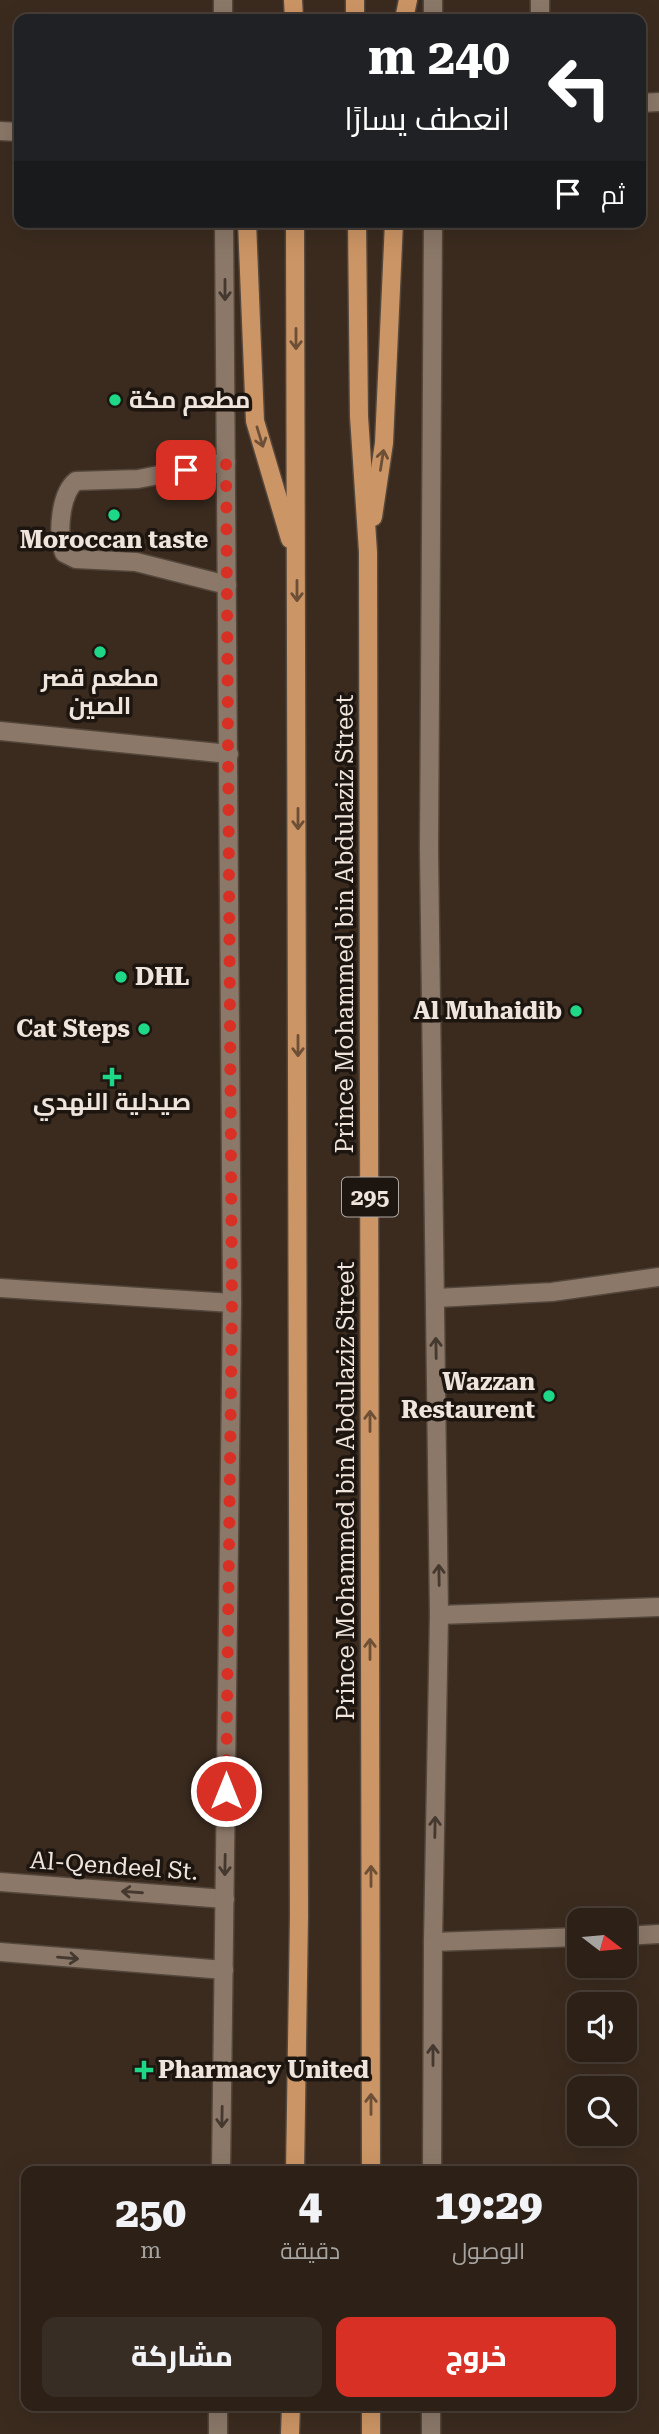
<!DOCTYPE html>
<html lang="ar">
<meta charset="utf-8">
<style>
:root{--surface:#2c2017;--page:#382d24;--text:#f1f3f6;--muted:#a6a3a1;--line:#483e36;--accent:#d93025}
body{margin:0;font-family:"Roboto Serif",Cairo,serif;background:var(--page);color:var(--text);direction:rtl;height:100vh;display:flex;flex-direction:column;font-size:26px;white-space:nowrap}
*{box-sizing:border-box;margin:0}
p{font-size:23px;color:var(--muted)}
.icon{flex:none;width:38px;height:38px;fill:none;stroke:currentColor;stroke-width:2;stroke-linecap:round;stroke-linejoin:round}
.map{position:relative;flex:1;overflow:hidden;direction:ltr}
.panel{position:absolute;left:21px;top:2166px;width:616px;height:245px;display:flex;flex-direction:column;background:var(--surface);border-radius:14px;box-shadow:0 7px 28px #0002,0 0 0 2px var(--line);direction:rtl}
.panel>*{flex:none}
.guide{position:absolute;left:14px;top:14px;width:632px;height:214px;border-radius:14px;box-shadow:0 7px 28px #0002,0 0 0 2px var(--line);direction:rtl;background:#202124;color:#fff;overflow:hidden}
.needle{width:46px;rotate:106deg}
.fabs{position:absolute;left:567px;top:1908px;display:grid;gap:14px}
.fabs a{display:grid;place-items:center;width:70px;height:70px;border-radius:14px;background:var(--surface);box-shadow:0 7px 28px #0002,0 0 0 2px var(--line);font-size:35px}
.pin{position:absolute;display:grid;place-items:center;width:60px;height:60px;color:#fff;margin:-30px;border-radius:14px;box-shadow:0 4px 10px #0006}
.me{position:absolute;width:77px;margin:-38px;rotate:0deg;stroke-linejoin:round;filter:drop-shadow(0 0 5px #0008)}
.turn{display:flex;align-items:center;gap:24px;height:147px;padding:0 21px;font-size:32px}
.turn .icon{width:91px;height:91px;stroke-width:2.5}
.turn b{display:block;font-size:49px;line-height:60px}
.then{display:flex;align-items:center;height:66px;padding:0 21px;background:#0003;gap:14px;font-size:26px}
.eta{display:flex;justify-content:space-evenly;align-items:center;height:119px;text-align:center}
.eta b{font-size:42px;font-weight:800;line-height:49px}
.cta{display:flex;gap:14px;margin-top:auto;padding:14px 21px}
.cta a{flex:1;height:80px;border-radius:14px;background:var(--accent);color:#fff;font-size:28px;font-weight:800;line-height:80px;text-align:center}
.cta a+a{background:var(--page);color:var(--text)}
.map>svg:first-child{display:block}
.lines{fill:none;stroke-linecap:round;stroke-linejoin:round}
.service-casing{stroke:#53463b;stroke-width:21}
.minor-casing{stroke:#53463b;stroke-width:21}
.secondary-casing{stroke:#53463b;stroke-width:21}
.primary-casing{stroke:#53463b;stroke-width:21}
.service{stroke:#8b7869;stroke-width:18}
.minor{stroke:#8b7869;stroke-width:18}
.secondary{stroke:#8b7869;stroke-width:18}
.primary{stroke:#cc9565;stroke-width:18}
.oneway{stroke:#44382f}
.oneway2{stroke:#6c4f36}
.route{stroke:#d93025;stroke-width:12;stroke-dasharray:0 21.6}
.poi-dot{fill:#1fd887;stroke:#1d1610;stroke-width:2.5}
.labels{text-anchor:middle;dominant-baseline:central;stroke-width:7;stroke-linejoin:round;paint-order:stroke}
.shield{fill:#1d1610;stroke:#b0a7a0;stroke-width:2}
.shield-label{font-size:23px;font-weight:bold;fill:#efe5dd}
.poi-label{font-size:24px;font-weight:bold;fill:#efe5dd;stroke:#1d1610;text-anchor:start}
.street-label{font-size:24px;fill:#efe5dd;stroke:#1d1610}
</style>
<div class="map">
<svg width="659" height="2434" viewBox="0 0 659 2434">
<rect width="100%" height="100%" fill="#3b2b1f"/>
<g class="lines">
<defs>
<g id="service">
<path d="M540,19V0"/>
<path d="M640,103L659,102"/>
<path d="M226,462L138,479L76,481C60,494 57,534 64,553L76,559L136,562L227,585"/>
<path d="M436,1298L552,1292L659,1277"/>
<path d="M439,1615L659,1607"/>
<path d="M625,1936L659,1934"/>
<path d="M433,1942L579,1937"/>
</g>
<g id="minor">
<path d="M0,131L19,132"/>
<path d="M0,731L229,754"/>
<path d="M0,1288L232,1303"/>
<path d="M0,1882L225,1899"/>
<path d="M0,1952L224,1970"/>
</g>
<g id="secondary">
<path d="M223,0V19"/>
<path d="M433,0V19"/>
<path d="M221,2172L232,1303L224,222"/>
<path d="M432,2172L433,1942L439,1615L429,849L433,222"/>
<path d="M218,2434V2406"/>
<path d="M431,2434V2406"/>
</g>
<g id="primary">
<path d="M293,0L294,19"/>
<path d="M355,0V19"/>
<path d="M404,19L408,0"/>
<path d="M247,222L255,421L290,539"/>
<path d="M357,222L359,416L368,552L371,2172"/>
<path d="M373,517L384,443L394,222"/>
<path d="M295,2172L299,1916L295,222"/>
<path d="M371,2406V2434"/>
<path d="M290,2434L291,2406"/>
</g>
</defs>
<!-- service casing -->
<use href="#service" class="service-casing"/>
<!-- minor casing -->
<use href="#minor" class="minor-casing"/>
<!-- secondary casing -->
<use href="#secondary" class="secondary-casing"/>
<!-- primary casing -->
<use href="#primary" class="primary-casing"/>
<!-- service -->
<use href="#service" class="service"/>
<!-- minor -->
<use href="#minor" class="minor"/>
<!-- secondary -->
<use href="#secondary" class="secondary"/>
<!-- primary -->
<use href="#primary" class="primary"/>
</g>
<!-- one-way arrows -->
<defs><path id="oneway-shaft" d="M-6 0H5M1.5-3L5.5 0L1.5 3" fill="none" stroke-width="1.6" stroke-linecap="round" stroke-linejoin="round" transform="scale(1.75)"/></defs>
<g class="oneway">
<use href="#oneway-shaft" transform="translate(225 290) rotate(90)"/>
<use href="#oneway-shaft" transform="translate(436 1348) rotate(-91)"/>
<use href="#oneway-shaft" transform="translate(439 1575) rotate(-91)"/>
<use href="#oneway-shaft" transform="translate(435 1827) rotate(-89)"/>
<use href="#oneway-shaft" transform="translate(225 1865) rotate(91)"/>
<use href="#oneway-shaft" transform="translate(132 1892) rotate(-176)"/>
<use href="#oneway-shaft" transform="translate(68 1958) rotate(5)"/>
<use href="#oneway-shaft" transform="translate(433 2055) rotate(-90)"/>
<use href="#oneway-shaft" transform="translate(222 2117) rotate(91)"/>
</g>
<g class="oneway2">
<use href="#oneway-shaft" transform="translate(296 339) rotate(90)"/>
<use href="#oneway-shaft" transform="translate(260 437) rotate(73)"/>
<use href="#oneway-shaft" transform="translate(382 460) rotate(-81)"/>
<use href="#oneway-shaft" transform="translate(297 591) rotate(90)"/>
<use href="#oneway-shaft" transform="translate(298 819) rotate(90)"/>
<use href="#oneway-shaft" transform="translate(298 1046) rotate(90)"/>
<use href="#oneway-shaft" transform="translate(370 1421) rotate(-90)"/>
<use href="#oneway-shaft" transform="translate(370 1649) rotate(-90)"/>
<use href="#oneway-shaft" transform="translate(371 1876) rotate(-90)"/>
<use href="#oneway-shaft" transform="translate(371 2104) rotate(-90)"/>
</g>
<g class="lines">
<!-- route -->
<path class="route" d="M186,470L226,462L232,1303L226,1791"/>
</g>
<!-- markers -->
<g class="poi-dot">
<circle cx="115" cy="400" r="7"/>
<circle cx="114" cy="515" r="7"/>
<circle cx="100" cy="652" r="7"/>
<circle cx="121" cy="977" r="7"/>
<circle cx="576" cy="1011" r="7"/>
<circle cx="144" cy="1029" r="7"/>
<path d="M108.5 1066.5h7v7h7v7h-7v7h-7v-7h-7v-7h7z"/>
<circle cx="549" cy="1396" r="7"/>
<path d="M140.5 2059.5h7v7h7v7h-7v7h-7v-7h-7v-7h7z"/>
</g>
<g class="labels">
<!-- shield labels -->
<rect class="shield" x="342" y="1177.5" width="56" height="39" rx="5"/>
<g class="shield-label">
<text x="370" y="1197">295</text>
</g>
<!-- poi labels -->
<g class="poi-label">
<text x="129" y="400">مطعم مكة</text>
<text x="114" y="540" text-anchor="middle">Moroccan taste</text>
<text x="100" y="678" text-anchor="middle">مطعم قصر<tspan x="100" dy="28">الصين</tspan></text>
<text x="135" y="977">DHL</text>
<text x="562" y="1011" text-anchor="end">Al Muhaidib</text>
<text x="130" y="1029" text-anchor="end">Cat Steps</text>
<text x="112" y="1102" text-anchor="middle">صيدلية النهدي</text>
<text x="535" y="1382" text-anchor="end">Wazzan<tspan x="535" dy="28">Restaurent</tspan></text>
<text x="158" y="2070">Pharmacy United</text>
</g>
<!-- street labels -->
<g class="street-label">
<text transform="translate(345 924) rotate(-90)">Prince Mohammed bin Abdulaziz Street</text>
<text transform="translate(346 1491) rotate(-90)">Prince Mohammed bin Abdulaziz Street</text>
<text transform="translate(114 1866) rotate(4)">Al-Qendeel St.</text>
</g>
</g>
</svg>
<div class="fabs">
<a><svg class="needle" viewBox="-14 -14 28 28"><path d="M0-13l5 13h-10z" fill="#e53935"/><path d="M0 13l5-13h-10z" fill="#a6a3a1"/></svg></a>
<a><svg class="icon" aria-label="sound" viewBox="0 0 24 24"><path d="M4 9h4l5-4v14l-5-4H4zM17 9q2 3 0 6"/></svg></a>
<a><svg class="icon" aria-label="search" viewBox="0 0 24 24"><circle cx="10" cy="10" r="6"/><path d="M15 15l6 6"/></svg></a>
</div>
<div class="pin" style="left:186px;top:470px;background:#d93025"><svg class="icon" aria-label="arrive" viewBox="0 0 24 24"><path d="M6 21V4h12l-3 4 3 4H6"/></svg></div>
<svg class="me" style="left:226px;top:1791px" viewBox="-20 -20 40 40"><circle r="17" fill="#d93025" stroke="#fff" stroke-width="3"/><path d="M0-11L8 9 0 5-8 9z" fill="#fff"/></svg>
<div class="guide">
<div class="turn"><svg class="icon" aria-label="left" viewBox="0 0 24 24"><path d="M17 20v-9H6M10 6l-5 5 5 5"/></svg><div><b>240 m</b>انعطف يسارًا</div></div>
<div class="then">ثم<svg class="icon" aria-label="arrive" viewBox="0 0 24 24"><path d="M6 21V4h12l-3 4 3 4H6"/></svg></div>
</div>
<section class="panel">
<div class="eta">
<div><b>19:29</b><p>الوصول</p></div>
<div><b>4</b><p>دقيقة</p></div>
<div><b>250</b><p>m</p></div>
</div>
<div class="cta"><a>خروج</a><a>مشاركة</a></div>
</section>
</div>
